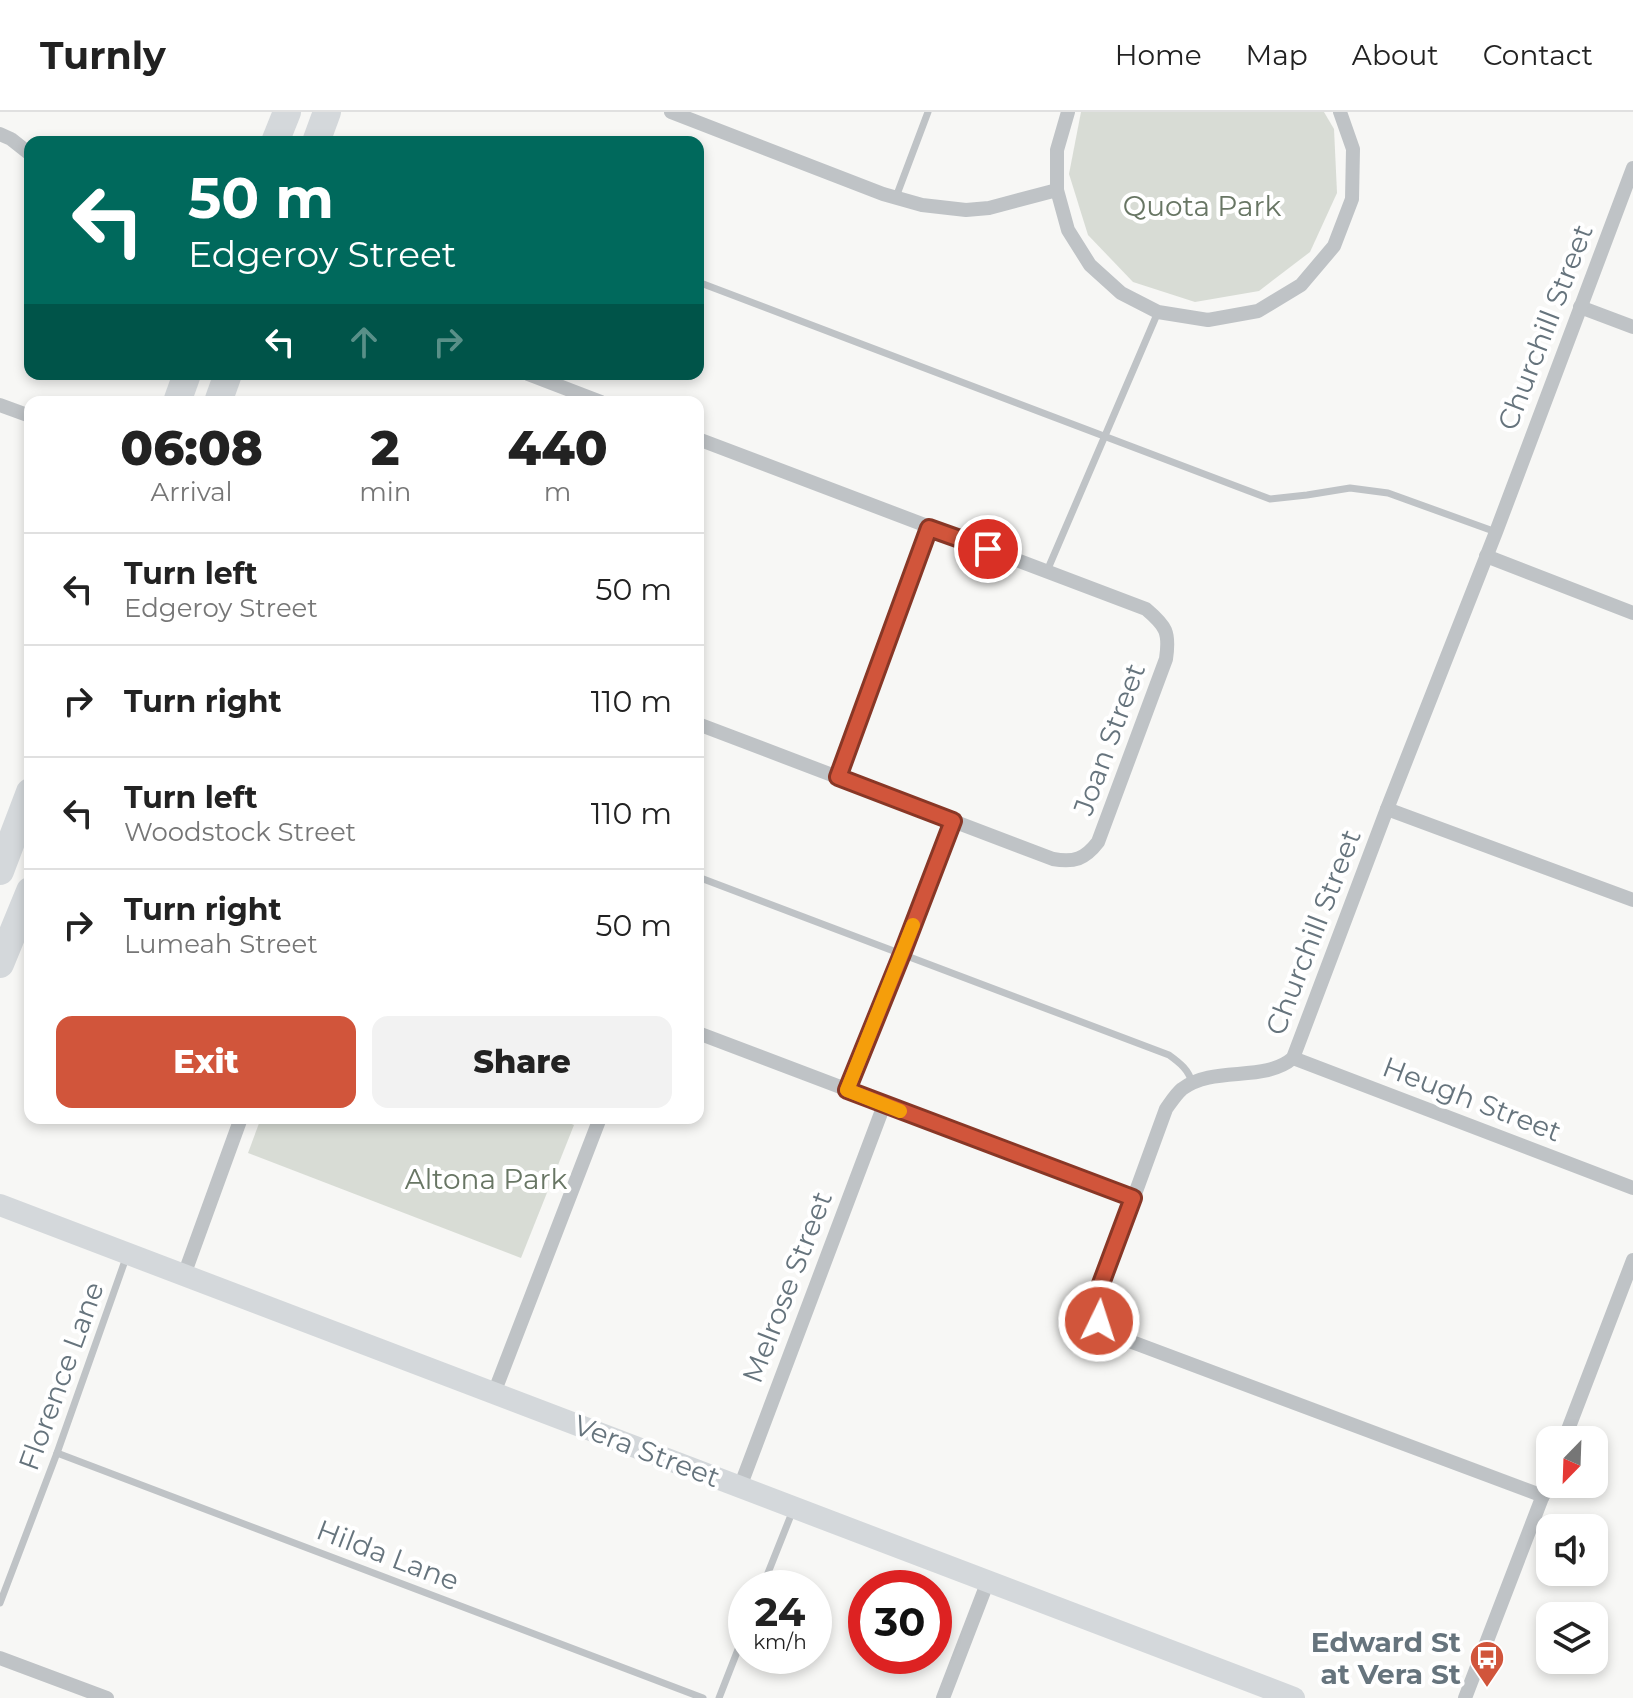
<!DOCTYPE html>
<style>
:root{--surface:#fff;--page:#f2f2f2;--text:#222;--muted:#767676;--line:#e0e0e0;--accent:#d1553b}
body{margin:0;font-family:Montserrat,sans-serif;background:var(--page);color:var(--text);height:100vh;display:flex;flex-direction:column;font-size:30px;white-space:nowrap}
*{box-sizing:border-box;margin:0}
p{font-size:26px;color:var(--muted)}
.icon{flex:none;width:44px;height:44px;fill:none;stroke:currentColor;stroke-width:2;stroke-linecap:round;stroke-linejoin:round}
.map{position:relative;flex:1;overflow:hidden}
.details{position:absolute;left:24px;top:284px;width:680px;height:728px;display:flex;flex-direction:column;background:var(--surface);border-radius:16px;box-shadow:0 4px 12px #0003}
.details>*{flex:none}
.top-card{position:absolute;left:24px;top:24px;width:680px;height:244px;border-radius:16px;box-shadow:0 4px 12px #0003;background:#00695c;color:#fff;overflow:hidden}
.needle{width:52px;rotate:203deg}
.buttons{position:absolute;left:1536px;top:1314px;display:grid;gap:16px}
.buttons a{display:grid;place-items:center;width:72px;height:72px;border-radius:16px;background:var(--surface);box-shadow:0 4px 12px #0003;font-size:40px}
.speed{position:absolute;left:728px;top:1458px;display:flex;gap:16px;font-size:40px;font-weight:700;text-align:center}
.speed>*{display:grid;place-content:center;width:104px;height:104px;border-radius:50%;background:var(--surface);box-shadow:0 4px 12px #0003;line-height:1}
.speed small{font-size:20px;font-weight:400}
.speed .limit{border:12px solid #d22;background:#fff;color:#111}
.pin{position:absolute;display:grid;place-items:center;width:68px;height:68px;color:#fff;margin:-34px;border:4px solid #fff;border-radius:50%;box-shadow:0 2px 8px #0007}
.me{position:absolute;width:88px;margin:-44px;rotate:4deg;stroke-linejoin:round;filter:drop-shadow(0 0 6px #0008)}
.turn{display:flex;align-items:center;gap:28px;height:168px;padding:0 32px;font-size:36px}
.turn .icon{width:104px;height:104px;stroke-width:2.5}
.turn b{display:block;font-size:56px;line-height:68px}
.lanes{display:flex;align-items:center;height:76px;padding:0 32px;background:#0003;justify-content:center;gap:40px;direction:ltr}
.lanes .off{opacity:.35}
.eta{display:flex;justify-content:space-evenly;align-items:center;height:136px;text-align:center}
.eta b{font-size:48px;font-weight:800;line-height:56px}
.cta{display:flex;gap:16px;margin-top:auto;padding:16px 32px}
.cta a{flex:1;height:92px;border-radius:16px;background:var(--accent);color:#fff;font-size:32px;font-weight:800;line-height:92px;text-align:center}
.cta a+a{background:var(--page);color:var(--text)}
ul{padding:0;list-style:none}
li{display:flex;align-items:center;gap:24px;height:112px;padding:0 32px;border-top:2px solid var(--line)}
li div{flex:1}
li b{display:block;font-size:30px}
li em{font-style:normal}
header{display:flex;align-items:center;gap:48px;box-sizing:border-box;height:112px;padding:0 40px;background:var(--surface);border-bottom:2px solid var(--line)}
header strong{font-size:38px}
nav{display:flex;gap:44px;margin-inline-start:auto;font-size:28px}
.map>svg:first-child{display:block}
.green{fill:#d8dcd5}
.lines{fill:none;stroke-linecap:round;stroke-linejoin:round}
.lane{stroke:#bfc3c6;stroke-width:7}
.street{stroke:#bfc3c6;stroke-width:14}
.secondary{stroke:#d4d8db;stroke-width:22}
.highway{stroke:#d4d8db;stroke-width:28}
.route-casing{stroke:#883726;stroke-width:20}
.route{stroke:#d1553b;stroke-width:14}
.slow{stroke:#f59e0b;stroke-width:14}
.labels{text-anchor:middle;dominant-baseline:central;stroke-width:8;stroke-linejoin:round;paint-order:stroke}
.park-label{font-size:28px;fill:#687664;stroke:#fff}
.street-label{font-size:28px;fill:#66747d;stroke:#fff}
.poi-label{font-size:28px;font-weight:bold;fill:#66747d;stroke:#fff;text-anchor:end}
</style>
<header>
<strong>Turnly</strong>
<nav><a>Home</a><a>Map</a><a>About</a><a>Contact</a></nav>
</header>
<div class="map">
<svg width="1633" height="1586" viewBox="0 0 1633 1586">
<rect width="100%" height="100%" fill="#f7f7f5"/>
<!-- green -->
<g class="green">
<path d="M1081,0H1324L1334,17L1337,81L1310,140L1259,179L1195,190L1133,170L1088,123L1069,62Z"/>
<path d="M261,1006H556L574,1013L521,1146L248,1041Z"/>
</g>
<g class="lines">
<!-- lane -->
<g class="lane">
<path d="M896,85L928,0"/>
<path d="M698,170L1270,387L1307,383L1350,376L1388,381L1496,420"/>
<path d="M1047,459L1158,200"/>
<path d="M698,765L1169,943C1180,951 1189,958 1192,971"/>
<path d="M847,978L902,842L953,709"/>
<path d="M57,1341L703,1586"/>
<path d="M762,1476L793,1398"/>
<path d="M0,1491L57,1341L127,1143"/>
<path d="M719,1586L746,1517"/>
</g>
<!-- street -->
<g class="street">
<path d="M671,0L883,82L922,93L966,98L989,96L1057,78"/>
<path d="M1068,0L1057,38V78L1068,118L1090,153L1121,181L1158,200L1208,208L1258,199L1301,173L1334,134L1352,87L1353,37L1340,0"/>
<path d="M0,22L11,27L30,42"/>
<path d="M1580,195L1633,215"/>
<path d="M528,262L601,290"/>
<path d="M0,293L30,304"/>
<path d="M698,327L1146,497C1166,514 1170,520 1166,547L1098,730C1085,747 1074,751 1053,747L698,612"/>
<path d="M1486,444L1633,501"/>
<path d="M838,665L929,416"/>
<path d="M1387,697L1633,788"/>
<path d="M698,921L1133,1086"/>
<path d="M1293,946L1633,1076"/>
<path d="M184,1163L241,1006"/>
<path d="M494,1281L600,1006"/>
<path d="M1564,1328L1633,1148"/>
<path d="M740,1375L884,993"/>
<path d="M1543,1384L1108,1221L1099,1209L1096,1189L1166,997C1171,990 1176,982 1182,977C1214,953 1264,971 1293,946L1387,697L1496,420L1633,56"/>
<path d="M0,1546L107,1586"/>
<path d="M943,1586L988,1469"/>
<path d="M1465,1586L1550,1365"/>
</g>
<!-- secondary -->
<path class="secondary" d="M0,1093L1294,1586"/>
<!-- highway -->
<g class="highway">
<path d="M275,30L287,0"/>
<path d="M316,30L327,0"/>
<path d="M177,290L187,262"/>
<path d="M218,290L228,262"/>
<path d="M0,759L30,680"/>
<path d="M0,852L30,779"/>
</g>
</g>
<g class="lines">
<defs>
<path id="route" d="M988,437L929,416L838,665L953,709L902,842L847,978L1133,1086L1099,1177L1096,1189L1099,1209"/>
</defs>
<!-- route casing -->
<use href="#route" class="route-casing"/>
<!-- route -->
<use href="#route" class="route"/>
<!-- slow -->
<path class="slow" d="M900,999L847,978L913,813"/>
</g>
<!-- icons -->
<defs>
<symbol id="bus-pin" viewBox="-11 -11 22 30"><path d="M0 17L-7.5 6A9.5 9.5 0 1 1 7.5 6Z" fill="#d1553b" stroke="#fff"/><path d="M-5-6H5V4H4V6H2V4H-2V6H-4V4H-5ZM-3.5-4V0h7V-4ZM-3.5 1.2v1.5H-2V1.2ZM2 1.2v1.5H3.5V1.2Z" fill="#fff"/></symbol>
</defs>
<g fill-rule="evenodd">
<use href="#bus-pin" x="1467" y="1526" width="40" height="54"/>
</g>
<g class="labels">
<!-- park labels -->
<g class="park-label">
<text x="1202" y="94">Quota Park</text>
<text x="486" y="1067">Altona Park</text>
</g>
<!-- street labels -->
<g class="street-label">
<text transform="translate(1545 215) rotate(-69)">Churchill Street</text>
<text transform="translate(1109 627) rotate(-70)">Joan Street</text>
<text transform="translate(1313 820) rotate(-69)">Churchill Street</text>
<text transform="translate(1472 987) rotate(21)">Heugh Street</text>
<text transform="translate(787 1175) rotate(-69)">Melrose Street</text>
<text transform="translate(61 1264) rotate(-70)">Florence Lane</text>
<text transform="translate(647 1339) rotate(21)">Vera Street</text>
<text transform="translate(388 1443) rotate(21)">Hilda Lane</text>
</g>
<!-- poi labels -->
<g class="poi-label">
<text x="1461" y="1530">Edward St<tspan x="1461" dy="32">at Vera St</tspan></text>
</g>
</g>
</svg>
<div class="buttons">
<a><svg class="needle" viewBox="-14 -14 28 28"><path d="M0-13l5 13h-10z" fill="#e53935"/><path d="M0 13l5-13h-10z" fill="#767676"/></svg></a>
<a><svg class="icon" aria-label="sound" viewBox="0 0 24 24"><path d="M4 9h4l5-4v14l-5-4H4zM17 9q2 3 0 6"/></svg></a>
<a><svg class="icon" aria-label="layers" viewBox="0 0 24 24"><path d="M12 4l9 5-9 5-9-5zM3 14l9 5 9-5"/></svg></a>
</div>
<div class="speed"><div>24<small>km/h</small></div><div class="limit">30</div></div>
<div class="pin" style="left:988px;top:437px;background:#d93025"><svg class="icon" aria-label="arrive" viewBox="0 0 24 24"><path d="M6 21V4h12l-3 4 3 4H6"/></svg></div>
<svg class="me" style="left:1099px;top:1209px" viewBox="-20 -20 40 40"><circle r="17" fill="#d1553b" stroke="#fff" stroke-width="3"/><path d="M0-11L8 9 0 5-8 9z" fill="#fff"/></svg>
<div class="top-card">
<div class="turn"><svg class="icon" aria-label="left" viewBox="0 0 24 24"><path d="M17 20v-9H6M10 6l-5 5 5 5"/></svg><div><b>50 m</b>Edgeroy Street</div></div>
<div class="lanes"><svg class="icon" aria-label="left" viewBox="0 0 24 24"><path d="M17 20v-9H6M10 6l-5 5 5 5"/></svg><svg class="icon off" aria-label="ahead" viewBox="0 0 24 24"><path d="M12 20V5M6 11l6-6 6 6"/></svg><svg class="icon off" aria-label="right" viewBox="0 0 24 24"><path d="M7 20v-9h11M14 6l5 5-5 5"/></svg></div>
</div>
<section class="details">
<div class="eta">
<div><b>06:08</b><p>Arrival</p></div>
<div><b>2</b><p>min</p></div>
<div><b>440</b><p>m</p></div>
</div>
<ul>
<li><svg class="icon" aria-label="left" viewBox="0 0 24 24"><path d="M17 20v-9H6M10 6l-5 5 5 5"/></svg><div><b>Turn left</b><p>Edgeroy Street</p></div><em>50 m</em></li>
<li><svg class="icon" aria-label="right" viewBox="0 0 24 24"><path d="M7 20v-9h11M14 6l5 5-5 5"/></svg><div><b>Turn right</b></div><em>110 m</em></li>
<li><svg class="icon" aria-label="left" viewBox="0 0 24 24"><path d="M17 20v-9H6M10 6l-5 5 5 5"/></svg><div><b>Turn left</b><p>Woodstock Street</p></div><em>110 m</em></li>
<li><svg class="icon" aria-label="right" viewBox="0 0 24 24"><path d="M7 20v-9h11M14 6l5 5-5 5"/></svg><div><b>Turn right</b><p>Lumeah Street</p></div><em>50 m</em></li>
</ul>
<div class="cta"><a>Exit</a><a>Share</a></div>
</section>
</div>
